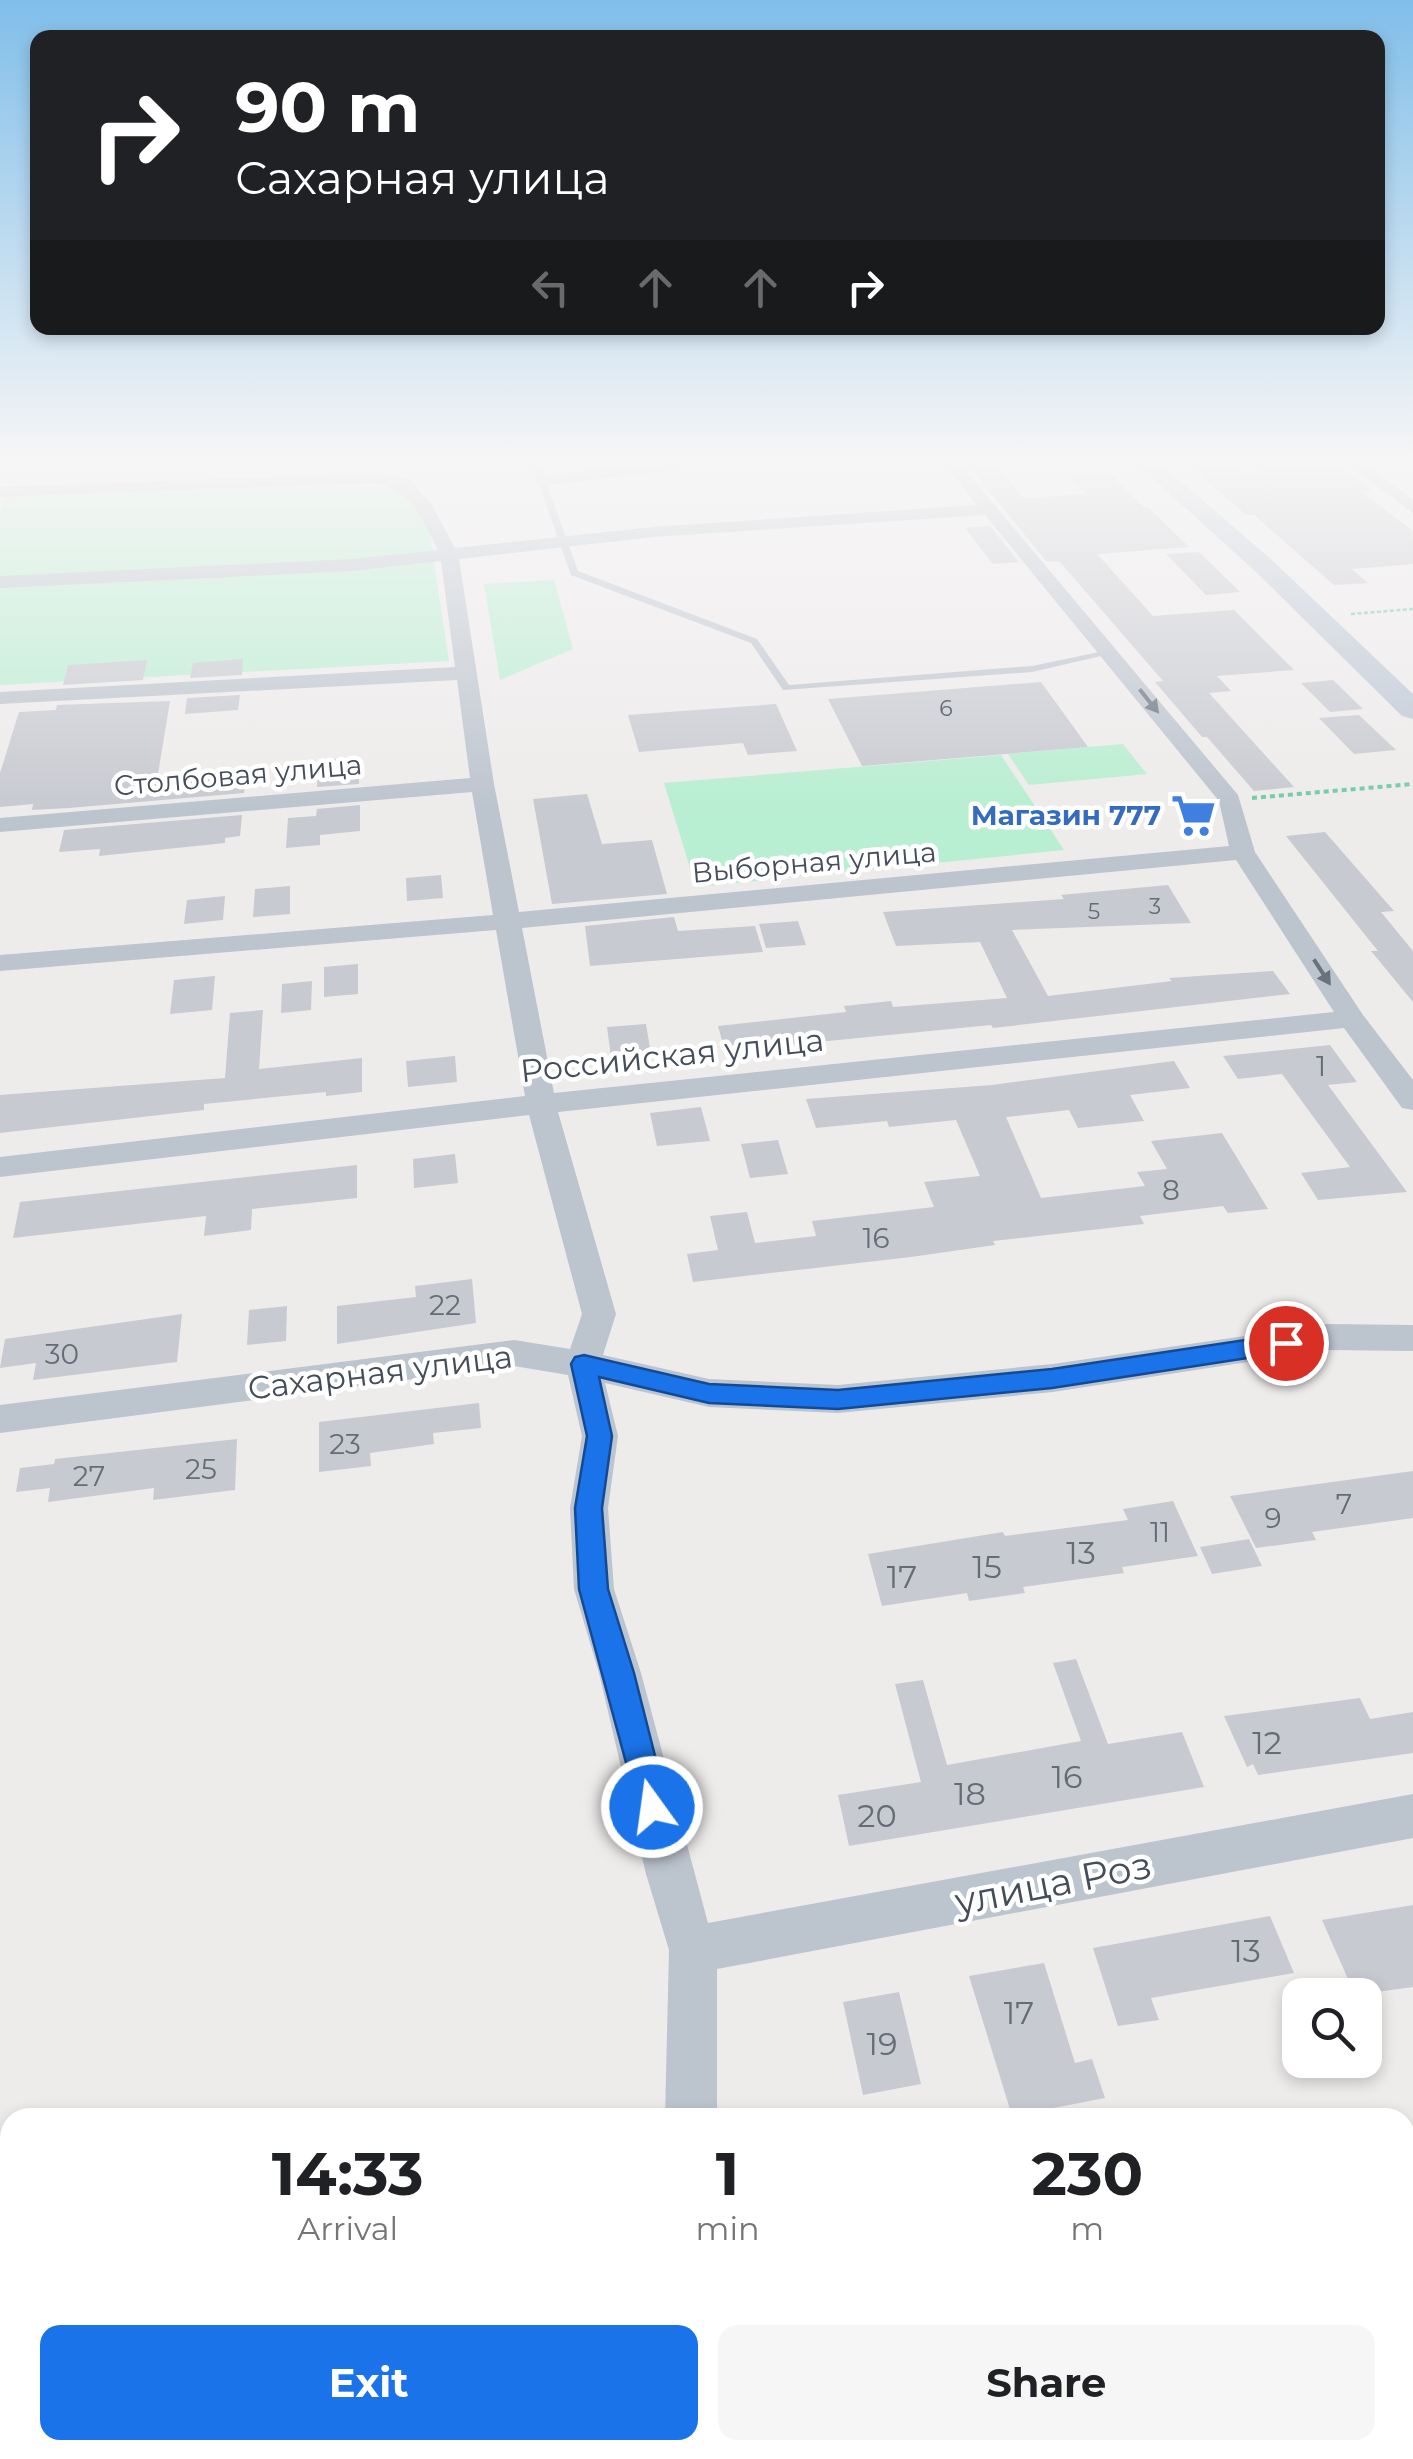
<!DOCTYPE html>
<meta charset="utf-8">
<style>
:root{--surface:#fff;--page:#f6f6f6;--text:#202124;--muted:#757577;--accent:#1a73e8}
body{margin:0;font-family:Montserrat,sans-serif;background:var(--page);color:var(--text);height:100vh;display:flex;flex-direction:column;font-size:38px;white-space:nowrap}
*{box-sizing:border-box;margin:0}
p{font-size:32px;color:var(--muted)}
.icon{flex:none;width:55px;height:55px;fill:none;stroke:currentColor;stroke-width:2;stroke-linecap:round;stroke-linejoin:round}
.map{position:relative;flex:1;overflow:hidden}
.sheet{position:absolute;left:0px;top:2108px;width:1415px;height:352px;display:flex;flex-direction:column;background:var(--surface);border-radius:30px 30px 0 0;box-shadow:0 5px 15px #0003}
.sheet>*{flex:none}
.hud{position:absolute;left:30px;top:30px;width:1355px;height:305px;border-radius:20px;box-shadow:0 5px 15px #0003;background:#202124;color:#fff;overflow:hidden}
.controls{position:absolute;left:1282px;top:1978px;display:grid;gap:20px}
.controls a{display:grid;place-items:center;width:100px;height:100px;border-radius:20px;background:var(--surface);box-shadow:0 5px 15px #0003;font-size:50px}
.pin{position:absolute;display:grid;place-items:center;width:85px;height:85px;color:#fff;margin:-42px;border:5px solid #fff;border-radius:50%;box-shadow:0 2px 10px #0007}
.me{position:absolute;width:110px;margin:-55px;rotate:346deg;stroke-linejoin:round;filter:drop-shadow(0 0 8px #0008)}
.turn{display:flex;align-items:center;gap:35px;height:210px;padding:0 40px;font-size:45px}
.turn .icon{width:130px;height:130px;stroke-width:2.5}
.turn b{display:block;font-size:70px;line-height:85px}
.lanes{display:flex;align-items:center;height:95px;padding:0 40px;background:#0003;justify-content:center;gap:50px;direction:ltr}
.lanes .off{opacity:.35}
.eta{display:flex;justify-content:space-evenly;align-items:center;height:170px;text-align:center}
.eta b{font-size:60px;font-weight:700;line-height:70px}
.action{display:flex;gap:20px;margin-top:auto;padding:20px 40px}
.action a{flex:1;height:115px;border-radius:20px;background:var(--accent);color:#fff;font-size:40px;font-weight:700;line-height:115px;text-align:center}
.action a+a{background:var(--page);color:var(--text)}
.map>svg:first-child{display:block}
.green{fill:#b8eed1}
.building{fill:#c8cad1}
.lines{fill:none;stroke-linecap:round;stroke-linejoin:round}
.path-far1{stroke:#70cba6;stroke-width:2.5;stroke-dasharray:4 2.5;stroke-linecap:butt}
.path{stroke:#70cba6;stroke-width:4;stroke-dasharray:5 4;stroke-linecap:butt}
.lane{fill:#bcc4ce;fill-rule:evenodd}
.street{fill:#bcc4ce;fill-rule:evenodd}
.secondary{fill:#bdc7d5;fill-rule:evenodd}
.oneway{fill:#68717c}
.route{fill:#1a73e8;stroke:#114b97;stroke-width:2.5}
.labels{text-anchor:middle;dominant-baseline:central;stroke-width:9;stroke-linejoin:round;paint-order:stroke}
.far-number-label{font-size:22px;fill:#656c77}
.far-street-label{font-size:28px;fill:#444d59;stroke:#fff}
.far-shop-label{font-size:28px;font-weight:bold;fill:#366cbe;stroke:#fff;text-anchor:end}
.number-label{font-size:28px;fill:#656c77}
.street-label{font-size:32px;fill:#444d59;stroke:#fff}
.near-number-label{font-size:32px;fill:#656c77}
.near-street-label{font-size:38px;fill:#444d59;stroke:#fff}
</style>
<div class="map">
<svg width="1413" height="2459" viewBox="0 0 1413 2459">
<rect width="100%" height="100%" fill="#eeebeb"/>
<!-- green -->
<g class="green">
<path d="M353,484L401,488L429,530L449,661L0,685V510L5,497Z"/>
<path d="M554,580L573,649L500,680L484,584Z"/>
<path d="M1123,744L1147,774L1029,785L1008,754Z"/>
<path d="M1001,755L1064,850L696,887L664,783Z"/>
</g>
<!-- building -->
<g class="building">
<path d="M968,465H996L1024,498L1086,494L1069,475L1109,473L1145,508H1149L1189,547L1097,554L1153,616L1234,610L1294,670L1217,676L1231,691L1209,693L1294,787L1254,791L1207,737H1202L1155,682L1163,681L1060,562L1046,561Z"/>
<path d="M1232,465L1241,472L1339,466L1372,491L1362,492L1413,531V564L1352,569L1368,583L1334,585L1254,515H1246L1191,467Z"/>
<path d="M990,526L1019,562L993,564L965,528Z"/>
<path d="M1199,552L1240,592L1206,595L1166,554Z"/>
<path d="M243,659L242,675L190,678L193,663Z"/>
<path d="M147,660L143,680L63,685L68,665Z"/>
<path d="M1333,680L1363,709L1330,712L1301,683Z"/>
<path d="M1041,682L1088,747L862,766L828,699Z"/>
<path d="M240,695L238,710L185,714L187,698Z"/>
<path d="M170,701L157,780L246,773L244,793L69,808L32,810L33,804L0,807V773L19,712L56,710L57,705Z"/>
<path d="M776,704L797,751L748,755L743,743L639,752L628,715Z"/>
<path d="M1359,715L1396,750L1354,754L1319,718Z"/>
<path d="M359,757V784L317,787L318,760Z"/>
<path d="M587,794L602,844L652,840L667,894L552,904L533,799Z"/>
<path d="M360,805V831L320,835V845L286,848L288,818L316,816L317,809Z"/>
<path d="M242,815L240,836L225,838V843L99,856L100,849L59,852L64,830Z"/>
<path d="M1325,832L1394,911L1381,912L1413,951V1002L1371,951H1378L1286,836Z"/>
<path d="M441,875L443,898L407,901L406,878Z"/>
<path d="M1168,885L1191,923L1012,930L1048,996L1172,981L1169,978L1273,971L1290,994L993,1028L991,1025L725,1051L718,1026L846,1012L844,1006L891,1001L893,1007L1007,998L980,942L896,946L883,912L1064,899L1061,895Z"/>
<path d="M290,886V914L253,917L255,889Z"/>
<path d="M225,896L223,920L184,924L187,900Z"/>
<path d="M674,917L678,931L755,926L763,952L590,966L585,926Z"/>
<path d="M798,921L806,945L766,948L759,924Z"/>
<path d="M358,964V994L324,997V967Z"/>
<path d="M215,976L212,1010L170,1014L174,980Z"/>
<path d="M312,981L311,1010L281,1013L282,984Z"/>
<path d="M263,1010L259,1069L362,1058V1092L326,1096V1092L204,1104V1110L0,1133V1095L225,1078L230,1013Z"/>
<path d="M646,1024L651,1054L611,1057L607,1027Z"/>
<path d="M1330,1045L1357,1082L1328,1085L1407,1192L1318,1200L1301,1173L1350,1167L1282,1074L1238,1079L1223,1056Z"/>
<path d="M455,1056L457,1082L408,1087L406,1061Z"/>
<path d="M1174,1061L1190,1088L1130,1095L1144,1121L1078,1128L1069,1110L1006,1117L1041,1198L1145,1186L1137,1172L1167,1169L1151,1141L1222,1133L1268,1209L1228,1213L1223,1206L1140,1216L1144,1224L993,1241L995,1245L911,1257L693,1282L687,1254L718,1250L710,1216L747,1212L755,1243L816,1236L812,1221L934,1207L924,1182L980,1176L956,1120L889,1127L887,1121L816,1128L806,1099L992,1085Z"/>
<path d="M701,1107L710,1141L657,1146L650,1113Z"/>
<path d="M778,1140L788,1174L750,1178L741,1144Z"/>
<path d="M455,1154L458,1183L414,1188L413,1159Z"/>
<path d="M357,1165V1198L252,1209L251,1230L204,1236L206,1216L13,1238L20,1202Z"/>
<path d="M472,1279L476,1323L337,1344V1306L416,1297L415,1286Z"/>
<path d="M287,1306L286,1341L247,1345L249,1310Z"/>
<path d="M182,1314L177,1362L33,1380L36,1363L0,1368L5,1339Z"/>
<path d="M479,1403L481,1428L433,1433L434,1444L370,1453L371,1466L319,1472V1422Z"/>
<path d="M237,1439L235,1490L153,1500L154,1488L48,1502L50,1488L16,1492L20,1468L54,1464L55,1459Z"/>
<path d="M1413,1471V1518L1312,1532L1316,1540L1256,1548L1230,1496Z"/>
<path d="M1173,1501L1198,1556L1122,1567L1124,1573L1023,1587L1025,1593L969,1601L967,1593L882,1606L868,1554L1003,1532L1005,1536L1128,1520L1123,1509Z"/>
<path d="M1249,1539L1262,1566L1212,1574L1200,1547Z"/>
<path d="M1076,1659L1108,1744L1182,1732L1204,1787L849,1846L838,1795L921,1782L895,1684L923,1680L947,1765L1081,1741L1053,1663Z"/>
<path d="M1360,1698L1370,1719L1413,1712V1753L1258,1775L1253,1764L1247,1767L1224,1716Z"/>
<path d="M1413,1905V1987L1355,1995L1322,1920Z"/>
<path d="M1270,1916L1294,1973L1151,1998L1159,2020L1118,2026L1093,1948Z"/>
<path d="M1044,1963L1075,2063L1092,2059L1105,2098L1012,2116L969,1976Z"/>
<path d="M899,1992L921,2084L863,2095L843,2002Z"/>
</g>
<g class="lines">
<!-- path-far1 -->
<path class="path-far1" d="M1351,614L1413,609"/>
<!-- path -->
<path class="path" d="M1252,798L1413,784"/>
<!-- lane -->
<path class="lane" d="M532,465H540L578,571L757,639L789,685L1032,666L1109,650L1114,653L1032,672L783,690L751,643L571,575Z"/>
<!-- street -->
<g class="street">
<path d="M637,465H685L677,470L541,486L533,481L541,476Z"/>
<path d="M945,465H961L1238,795L1255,852L1363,1015L1413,1080V1110L1402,1108L1344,1028L558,1112L616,1314L603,1355L709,1379L838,1385L1053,1364L1326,1324L1413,1325V1351L1326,1350L1053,1392L838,1413L709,1407L605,1383L618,1436L608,1508L614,1589L641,1673L708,1923L1413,1794V1838L717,1969V2118H665L669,1950L646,1874L599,1673L574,1589L570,1508L582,1436L568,1375L514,1366L0,1433V1405L514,1340L570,1349L582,1314L529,1115L0,1177V1157L525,1096L496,930L0,971V955L493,915L472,792L0,832V818L470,778L457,680L0,704V692L455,667L441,561L352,571L0,588V576L352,559L438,550C422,520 412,490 376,483L0,497V487L376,473L409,479L432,505L455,548L653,527L977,505ZM985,515L1219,801L1229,846L519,912L494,784L459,559L653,537ZM1236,860L1334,1012L554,1093L522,928Z"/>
<path d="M1349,465H1367L1413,500V513Z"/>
<path d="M390,2450H485L481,2459H387Z"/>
<path d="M702,2450H769L772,2459H706Z"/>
</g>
<!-- secondary -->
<path class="secondary" d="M1138,465H1162L1274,562L1413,694V719L1402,716L1256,572Z"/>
</g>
<!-- one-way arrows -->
<defs><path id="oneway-solid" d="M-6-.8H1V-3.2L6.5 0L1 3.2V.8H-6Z" transform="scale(2.5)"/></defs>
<g class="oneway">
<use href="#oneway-solid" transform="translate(1149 701) rotate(51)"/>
<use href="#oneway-solid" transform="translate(1322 972) rotate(57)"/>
</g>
<!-- sky -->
<linearGradient id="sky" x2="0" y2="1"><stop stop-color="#80bee9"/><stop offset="0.57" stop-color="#f7f6f6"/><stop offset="1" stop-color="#f7f6f6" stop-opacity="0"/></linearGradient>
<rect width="1413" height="809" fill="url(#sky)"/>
<!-- route -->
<path class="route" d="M1286,1334L1295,1337L1299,1343L1295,1349L1286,1352L1052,1388L838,1409L709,1403L599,1377L612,1436L602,1508L608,1589L634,1673L668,1807L663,1818L652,1822L641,1818L579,1589L575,1508L587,1436L571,1364L575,1357L584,1355L709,1384L838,1390L1052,1369Z"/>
<!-- icons -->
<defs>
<symbol id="supermarket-bare" viewBox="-9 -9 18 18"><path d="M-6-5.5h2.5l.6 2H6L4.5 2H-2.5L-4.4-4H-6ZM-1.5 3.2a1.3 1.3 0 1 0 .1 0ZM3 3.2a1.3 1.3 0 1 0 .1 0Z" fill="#3f7fe0" stroke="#fff" stroke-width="2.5" paint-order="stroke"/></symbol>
</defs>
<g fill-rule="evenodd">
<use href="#supermarket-bare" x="1162" y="784" width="63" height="63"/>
</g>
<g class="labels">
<!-- far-number labels -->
<g class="far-number-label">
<text x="946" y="708">6</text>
<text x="1155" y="906">3</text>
<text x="1094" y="911">5</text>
</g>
<!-- far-street labels -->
<g class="far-street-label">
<text transform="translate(238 775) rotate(-5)">Столбовая улица</text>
<text transform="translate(814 862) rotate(-5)">Выборная улица</text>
</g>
<!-- far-shop labels -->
<g class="far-shop-label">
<text x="1161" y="815">Магазин 777</text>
</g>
<!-- number labels -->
<g class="number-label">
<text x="1321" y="1066">1</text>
<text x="1171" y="1190">8</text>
<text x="876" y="1238">16</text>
<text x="445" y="1305">22</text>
<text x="62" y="1354">30</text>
<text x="345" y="1444">23</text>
<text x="201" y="1469">25</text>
<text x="89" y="1476">27</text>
<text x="1344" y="1504">7</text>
<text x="1273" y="1518">9</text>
<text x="1160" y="1532">11</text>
</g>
<!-- street labels -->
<g class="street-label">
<text transform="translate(672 1055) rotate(-6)">Российская улица</text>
<text transform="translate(380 1372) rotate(-7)">Сахарная улица</text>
</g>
<!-- near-number labels -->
<g class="near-number-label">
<text x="1081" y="1552">13</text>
<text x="987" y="1566">15</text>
<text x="902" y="1576">17</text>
<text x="1267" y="1742">12</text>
<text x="1067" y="1776">16</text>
<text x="970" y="1793">18</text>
<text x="877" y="1815">20</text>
<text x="1246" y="1950">13</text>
<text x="1019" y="2012">17</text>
<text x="882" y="2043">19</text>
</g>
<!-- near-street labels -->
<g class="near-street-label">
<text transform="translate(1053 1883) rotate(-11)">улица Роз</text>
</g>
</g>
</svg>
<div class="controls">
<a><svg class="icon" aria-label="search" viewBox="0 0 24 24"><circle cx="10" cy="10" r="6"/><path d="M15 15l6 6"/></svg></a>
</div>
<div class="pin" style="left:1286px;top:1343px;background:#d93025"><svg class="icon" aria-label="arrive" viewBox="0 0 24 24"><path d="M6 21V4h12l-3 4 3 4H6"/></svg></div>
<svg class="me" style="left:652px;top:1807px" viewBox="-20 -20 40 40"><circle r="17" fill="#1a73e8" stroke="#fff" stroke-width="3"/><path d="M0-11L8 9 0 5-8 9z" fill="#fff"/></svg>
<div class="hud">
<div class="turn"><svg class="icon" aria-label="right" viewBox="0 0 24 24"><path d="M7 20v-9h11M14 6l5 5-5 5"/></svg><div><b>90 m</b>Сахарная улица</div></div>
<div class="lanes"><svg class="icon off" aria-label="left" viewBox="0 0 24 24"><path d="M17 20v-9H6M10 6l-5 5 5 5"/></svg><svg class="icon off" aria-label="ahead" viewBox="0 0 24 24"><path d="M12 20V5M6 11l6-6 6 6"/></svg><svg class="icon off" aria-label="ahead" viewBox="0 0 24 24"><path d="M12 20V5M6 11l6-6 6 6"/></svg><svg class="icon" aria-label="right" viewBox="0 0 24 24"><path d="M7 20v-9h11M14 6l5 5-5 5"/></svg></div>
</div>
<section class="sheet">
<div class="eta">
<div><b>14:33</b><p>Arrival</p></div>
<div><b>1</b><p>min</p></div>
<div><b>230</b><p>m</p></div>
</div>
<div class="action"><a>Exit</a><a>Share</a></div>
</section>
</div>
